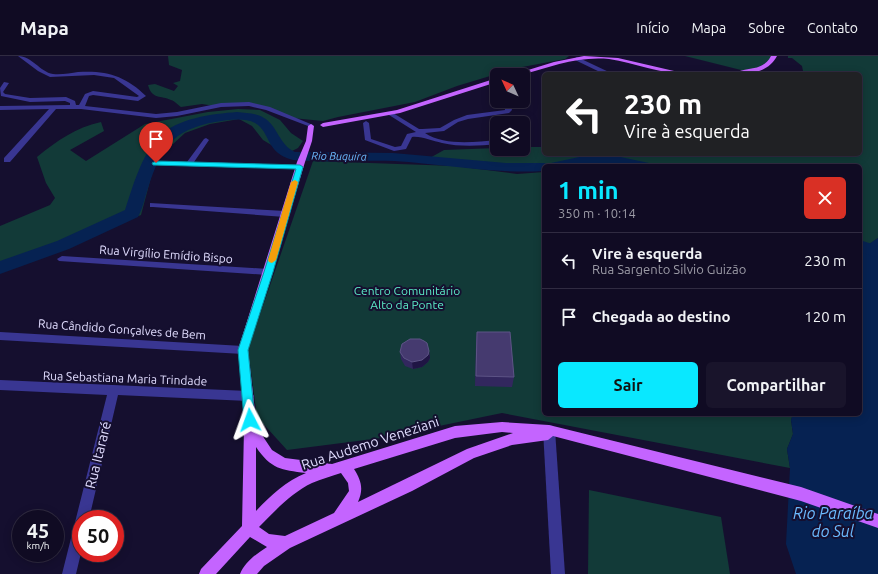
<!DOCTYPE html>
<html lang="pt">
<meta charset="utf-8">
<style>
:root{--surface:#100b23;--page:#19142b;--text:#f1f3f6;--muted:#9c9ba6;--line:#302b41;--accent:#09e8ff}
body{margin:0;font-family:Ubuntu,sans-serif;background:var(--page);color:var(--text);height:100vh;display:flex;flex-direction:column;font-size:15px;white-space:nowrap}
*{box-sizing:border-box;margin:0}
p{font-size:13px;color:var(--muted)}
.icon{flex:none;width:22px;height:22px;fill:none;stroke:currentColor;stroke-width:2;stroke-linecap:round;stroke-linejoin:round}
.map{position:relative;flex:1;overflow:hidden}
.drawer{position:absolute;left:542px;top:108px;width:320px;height:252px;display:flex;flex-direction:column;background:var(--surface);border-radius:6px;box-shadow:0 2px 10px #0003,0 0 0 1px var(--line)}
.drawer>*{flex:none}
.banner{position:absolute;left:542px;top:16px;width:320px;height:84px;border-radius:6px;box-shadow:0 2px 10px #0003,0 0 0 1px var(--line);background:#202124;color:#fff;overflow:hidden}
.needle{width:26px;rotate:314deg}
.tools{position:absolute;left:490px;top:12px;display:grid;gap:8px}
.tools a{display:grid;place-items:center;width:40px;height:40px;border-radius:6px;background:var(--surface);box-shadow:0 2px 10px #0003,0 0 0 1px var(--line);font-size:20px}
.speed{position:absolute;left:12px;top:454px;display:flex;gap:8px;font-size:20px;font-weight:700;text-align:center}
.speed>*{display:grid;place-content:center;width:52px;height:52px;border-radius:50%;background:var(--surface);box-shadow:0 2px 10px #0003,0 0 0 1px var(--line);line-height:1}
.speed small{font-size:10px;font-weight:400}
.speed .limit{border:6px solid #d22;background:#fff;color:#111}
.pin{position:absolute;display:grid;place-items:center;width:34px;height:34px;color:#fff;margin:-41px -17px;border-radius:50% 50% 50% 0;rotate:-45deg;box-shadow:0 0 4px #0007}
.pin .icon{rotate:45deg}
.me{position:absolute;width:44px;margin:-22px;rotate:356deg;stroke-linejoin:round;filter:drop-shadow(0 0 3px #0008)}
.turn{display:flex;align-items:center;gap:14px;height:84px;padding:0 16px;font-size:18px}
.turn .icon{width:52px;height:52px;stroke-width:2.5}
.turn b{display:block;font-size:28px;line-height:34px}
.round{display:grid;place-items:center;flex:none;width:42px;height:42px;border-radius:6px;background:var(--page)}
.summary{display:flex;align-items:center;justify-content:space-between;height:68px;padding:0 16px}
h1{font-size:24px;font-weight:700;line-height:30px;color:var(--accent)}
.primary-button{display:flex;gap:8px;margin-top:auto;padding:8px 16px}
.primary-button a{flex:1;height:46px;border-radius:6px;background:var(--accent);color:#111;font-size:16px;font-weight:700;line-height:46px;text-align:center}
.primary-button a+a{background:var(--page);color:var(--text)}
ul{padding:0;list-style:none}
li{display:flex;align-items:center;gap:12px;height:56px;padding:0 16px;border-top:1px solid var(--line)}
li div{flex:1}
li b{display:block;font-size:15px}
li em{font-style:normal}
header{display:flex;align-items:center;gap:24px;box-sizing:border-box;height:56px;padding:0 20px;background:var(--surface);border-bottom:1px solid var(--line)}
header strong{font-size:19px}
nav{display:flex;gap:22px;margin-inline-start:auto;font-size:14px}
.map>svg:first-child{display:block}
.green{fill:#123a38}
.water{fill:#062252}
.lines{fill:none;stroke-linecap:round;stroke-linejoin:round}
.river{fill:#062252;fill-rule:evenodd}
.minor{fill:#393692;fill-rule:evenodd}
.major{fill:#c464ff;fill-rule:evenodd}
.wall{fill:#32275e}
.shaded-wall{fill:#1f1544}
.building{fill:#453a6f;stroke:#5d5486}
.route{fill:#09e8ff;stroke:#0697a6}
.slow{fill:#f59e0b}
.labels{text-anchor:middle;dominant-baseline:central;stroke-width:4;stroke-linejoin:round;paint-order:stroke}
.far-water-label{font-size:11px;font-style:italic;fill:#6bbbff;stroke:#150f2f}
.street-label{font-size:12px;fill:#e1ddff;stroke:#150f2f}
.park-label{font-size:12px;fill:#5cecc7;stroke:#150f2f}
.near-street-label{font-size:14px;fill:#e1ddff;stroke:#150f2f}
.near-water-label{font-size:16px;font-style:italic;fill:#6bbbff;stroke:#150f2f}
</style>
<header>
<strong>Mapa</strong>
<nav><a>Início</a><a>Mapa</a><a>Sobre</a><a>Contato</a></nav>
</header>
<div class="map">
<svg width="878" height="518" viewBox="0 0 878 518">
<rect width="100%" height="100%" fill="#150f2f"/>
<!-- green -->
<g class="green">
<path d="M168,0H569L565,3L517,12L457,30L415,46L338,61L323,65L292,62L268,52L235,48L215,50L202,48L181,51C178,49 175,45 171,44C161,39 152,44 148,29L155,28L174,35L178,30L173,27L180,25L182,14L169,9Z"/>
<path d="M685,0H774L772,4L749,16Z"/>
<path d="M788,0H878V182L864,192L860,190V110H644L611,103L584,104L558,110L528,112H500L428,103L444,94L497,92L523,93V91H544V98H860V18H797L803,15L802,10L792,2H788Z"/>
<path d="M238,53L260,54L280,64L291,77L303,85L298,92L284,99L278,93L263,84L252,70L239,63L210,68L185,77L160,100L154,110L141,159L0,216V170L50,149L55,142L46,127L37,101C58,84 75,72 101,66L104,75L70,94L86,105L145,68L208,56Z"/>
<path d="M313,105L455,110L517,118L544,116V358H793L791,364L793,378L787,393L790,412L502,357L381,382L287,394L257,361L248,293Z"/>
<path d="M589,434L721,461L730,518H588Z"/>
</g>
<!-- water -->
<path class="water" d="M878,182V518H796L786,488L790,412L787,393L793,378L791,364L793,358H860V194Z"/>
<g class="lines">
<!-- river -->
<g class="river">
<path d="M237,56C246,57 256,57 264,62C278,70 279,89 295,96L393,97L506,107H544L550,109L551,107L584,100L611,99L649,107L651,110H623L611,107L576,110H544V115C494,118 444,108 394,105C361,104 326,107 293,104C265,97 271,76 255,67C244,61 227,64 215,66C172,74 161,92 148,132C145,141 143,152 138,161L69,193L0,218V205L57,185L125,154C133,130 141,100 159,81C177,62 212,58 237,56Z"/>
<path d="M860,184L878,190V202L860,196Z"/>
</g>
<!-- minor -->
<g class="minor">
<path d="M18,0C32,0 40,16 53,18C61,19 71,17 78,16C106,14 126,20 146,40L138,45L93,39L89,40L85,50L156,58L177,56L221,47L249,46L270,51L313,69L308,70L266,54L249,50L221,51L177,60L156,62L81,53H56L10,106H4V102L49,53L0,54V50L70,49V47L65,45L30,46L1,40L0,32L4,26L9,27L3,36L5,38L30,42L66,41L75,45L76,49H79L85,38L93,35L137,41L139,40L114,22L94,19L50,21L38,15Z"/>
<path d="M577,1L611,17L612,18H604L575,4L574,3Z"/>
<path d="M504,45H510L512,54L509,57L468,63L458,66L444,75L425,77C444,90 475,86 497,84V88C479,90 460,91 442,87C432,85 422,80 412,81L406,93L394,95L365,84L363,67L366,65L369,67L371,83L395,91L401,90L407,78L416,76L389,59V57H393L419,73H422L440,72L454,64L467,59L505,54Z"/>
<path d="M206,82L209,84L194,106L300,109L304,111L300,113L156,109L152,107L156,105L187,106L204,83Z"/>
<path d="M150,147L285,155L289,158L285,161L153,151H150Z"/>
<path d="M62,200L268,213L273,216L268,219L59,205L57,203Z"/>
<path d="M0,276L243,290L247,291L248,294L247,297L243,298L0,284Z"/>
<path d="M0,324L248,335L252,337L254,340L252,343L248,345L118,339L89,463H81V497L76,518H62L107,339L0,334Z"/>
<path d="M549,369L553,370L555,374L565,518H551L543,374L545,370Z"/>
</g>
<!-- major -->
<g class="major">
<path d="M584,0L618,2L687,18C660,18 635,7 609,3C578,0 550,11 521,19H512L554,6Z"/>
<path d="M771,0H777C768,17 750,18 733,18C746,10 763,16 771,0Z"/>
<path d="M497,22V26L400,57L323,71L320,69L323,67L397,54Z"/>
<path d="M311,68L314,70L312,85L305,106L248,294L256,364L262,379L272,394L285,402L332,408L455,370L502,366L549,369L801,431L878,458V472L801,445L553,380L548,384L512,389L474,402L412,435L290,492L264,510L257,518H240C245,506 256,498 267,491L250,481L216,518H199L201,513L242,470L244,372L246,368L238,294L297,106L306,85L308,70ZM502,376L513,377L467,393L358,446C364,433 361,424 354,413L455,382ZM256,391C271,413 281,414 306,417C286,425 270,440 256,455ZM341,417L348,427L349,435L334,457L285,480L269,478L259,471C275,455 291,437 312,427C321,423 332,420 341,417Z"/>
</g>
</g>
<!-- wall -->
<g class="wall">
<path d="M477,276L514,321L512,331L475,330L476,287Z"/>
<path d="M429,295L430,302L428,306L422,311L413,313L405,310L401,303L400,296Z"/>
</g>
<!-- shaded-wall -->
<path class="shaded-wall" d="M429,295L430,302L428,306L422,311L413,313L412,306Z"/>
<!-- building -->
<g class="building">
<path d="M477,276H510L514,321L476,320Z"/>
<path d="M410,283H420L424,285L427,287L429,295L428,299L422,304L412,306L404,302L400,296L402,288Z"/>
</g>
<!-- route -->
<path class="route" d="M156,105L300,109L303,111L273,216L248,294L255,364L254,367L250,369L246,367L244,364L238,294L264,216L296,113L153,109L152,107Z"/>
<!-- slow -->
<path class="slow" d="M295,124L298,126L276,204L272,207L269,206L268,204L291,126Z"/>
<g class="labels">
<!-- far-water labels -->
<g class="far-water-label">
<text transform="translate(339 100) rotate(1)">Rio Buquira</text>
</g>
<!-- street labels -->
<g class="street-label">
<text transform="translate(166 198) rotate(4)">Rua Virgílio Emídio Bispo</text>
<text transform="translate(122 273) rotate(4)">Rua Cândido Gonçalves de Bem</text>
<text transform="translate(125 322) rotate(2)">Rua Sebastiana Maria Trindade</text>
</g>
<!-- park labels -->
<g class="park-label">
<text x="407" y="234">Centro Comunitário<tspan x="407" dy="14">Alto da Ponte</tspan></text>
</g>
<!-- near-street labels -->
<g class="near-street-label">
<text transform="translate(370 387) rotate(-18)">Rua Audemo Veneziani</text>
<text transform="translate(98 399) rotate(-76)">Rua Itararé</text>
</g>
<!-- near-water labels -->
<g class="near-water-label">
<text x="833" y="457">Rio Paraíba<tspan x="833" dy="18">do Sul</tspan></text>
</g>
</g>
</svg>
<div class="tools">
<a><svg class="needle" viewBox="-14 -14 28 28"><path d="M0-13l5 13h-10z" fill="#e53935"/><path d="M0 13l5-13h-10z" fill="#9c9ba6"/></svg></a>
<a><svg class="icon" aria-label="layers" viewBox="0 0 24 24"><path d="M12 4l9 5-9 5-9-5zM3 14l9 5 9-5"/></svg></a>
</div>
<div class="speed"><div>45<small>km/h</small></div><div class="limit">50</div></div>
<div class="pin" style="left:156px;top:107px;background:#d93025"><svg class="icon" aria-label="arrive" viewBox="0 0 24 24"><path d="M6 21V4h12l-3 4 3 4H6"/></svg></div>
<svg class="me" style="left:250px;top:364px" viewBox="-20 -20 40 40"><path d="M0-17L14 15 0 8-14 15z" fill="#09e8ff" stroke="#fff" stroke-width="4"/></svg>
<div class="banner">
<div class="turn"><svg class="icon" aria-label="left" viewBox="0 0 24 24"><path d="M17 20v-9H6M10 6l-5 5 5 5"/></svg><div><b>230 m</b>Vire à esquerda</div></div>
</div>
<section class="drawer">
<div class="summary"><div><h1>1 min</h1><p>350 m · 10:14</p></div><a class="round" style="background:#d93025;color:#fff"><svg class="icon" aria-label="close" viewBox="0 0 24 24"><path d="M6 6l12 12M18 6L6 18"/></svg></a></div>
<ul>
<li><svg class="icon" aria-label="left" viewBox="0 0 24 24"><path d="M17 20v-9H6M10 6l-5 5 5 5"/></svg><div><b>Vire à esquerda</b><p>Rua Sargento Silvio Guizão</p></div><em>230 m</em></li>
<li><svg class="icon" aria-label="arrive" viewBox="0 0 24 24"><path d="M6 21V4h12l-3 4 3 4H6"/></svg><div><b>Chegada ao destino</b></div><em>120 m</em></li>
</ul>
<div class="primary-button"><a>Sair</a><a>Compartilhar</a></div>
</section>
</div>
